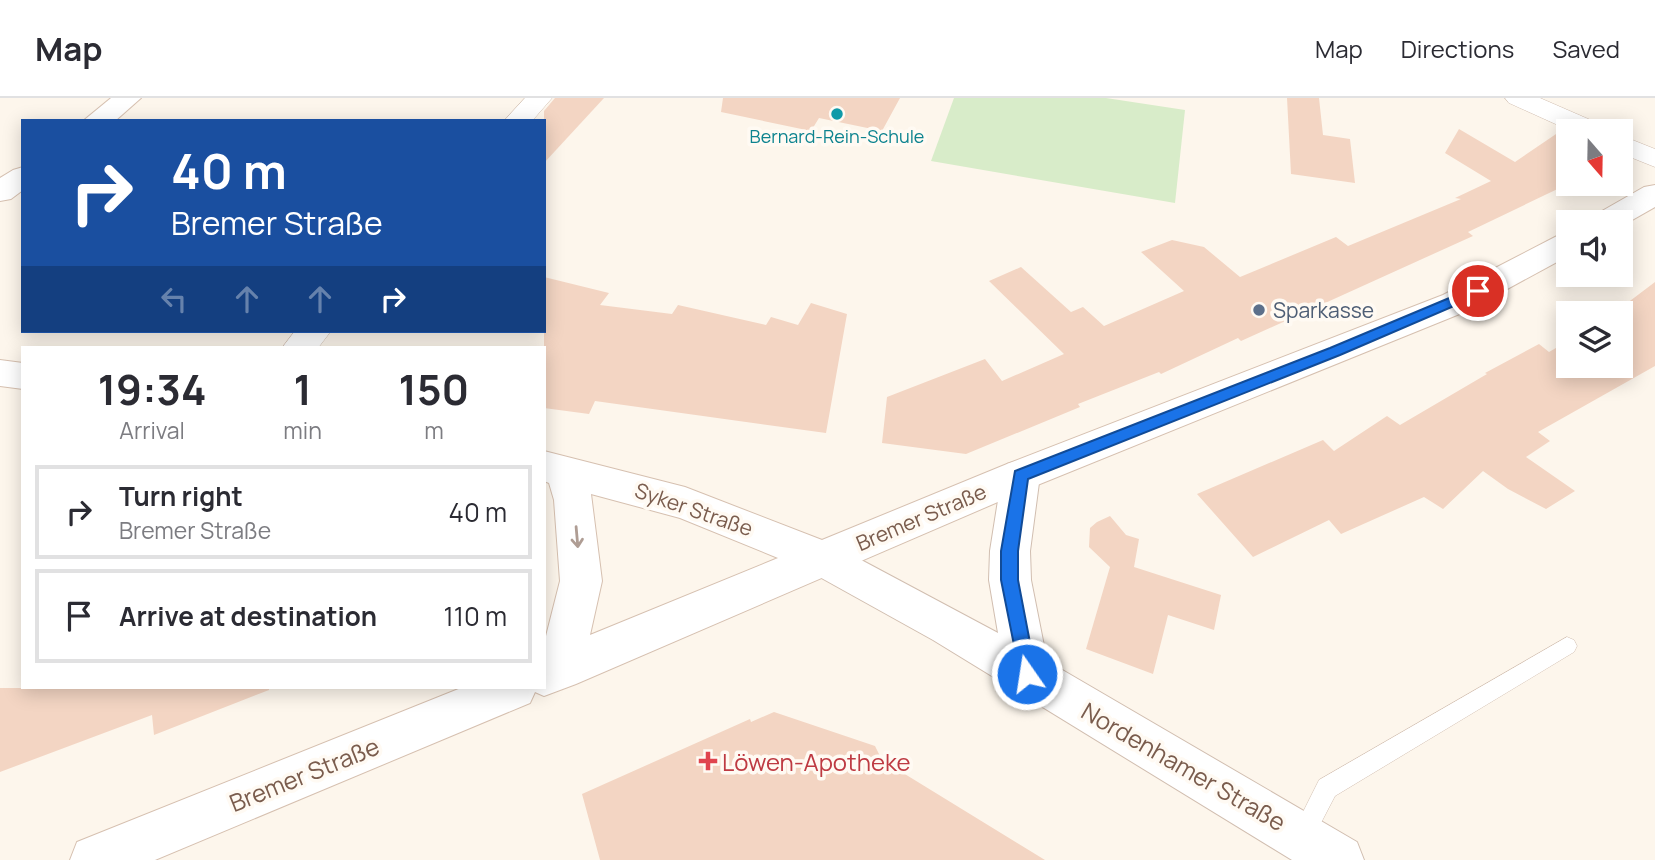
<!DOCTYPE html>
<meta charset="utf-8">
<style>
:root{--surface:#fff;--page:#f7f7f7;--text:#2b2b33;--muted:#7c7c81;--line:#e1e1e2}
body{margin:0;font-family:Manrope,sans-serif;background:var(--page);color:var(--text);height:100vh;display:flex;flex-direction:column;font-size:26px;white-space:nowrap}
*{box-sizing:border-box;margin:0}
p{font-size:23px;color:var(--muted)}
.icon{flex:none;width:38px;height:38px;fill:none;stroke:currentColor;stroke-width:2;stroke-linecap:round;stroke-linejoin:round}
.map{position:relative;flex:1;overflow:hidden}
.sheet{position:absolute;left:21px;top:248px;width:525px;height:343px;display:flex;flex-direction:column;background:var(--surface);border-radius:0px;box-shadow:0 4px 18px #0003}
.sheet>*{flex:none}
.top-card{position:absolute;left:21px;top:21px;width:525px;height:214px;border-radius:0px;box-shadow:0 4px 18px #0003;background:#1a4fa0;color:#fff;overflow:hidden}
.needle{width:46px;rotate:160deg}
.controls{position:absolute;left:1556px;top:21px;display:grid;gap:14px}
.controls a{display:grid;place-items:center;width:77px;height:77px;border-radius:0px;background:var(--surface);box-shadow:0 4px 18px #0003;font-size:35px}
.pin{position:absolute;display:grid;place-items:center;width:60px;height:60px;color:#fff;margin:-30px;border:4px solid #fff;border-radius:50%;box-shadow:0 2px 7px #0007}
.me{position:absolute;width:77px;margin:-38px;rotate:347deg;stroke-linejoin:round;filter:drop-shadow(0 0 5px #0008)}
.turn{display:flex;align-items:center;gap:24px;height:147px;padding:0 35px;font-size:32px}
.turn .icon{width:91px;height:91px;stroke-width:2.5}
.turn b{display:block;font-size:49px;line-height:60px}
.lanes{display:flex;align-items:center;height:66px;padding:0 35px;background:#0003;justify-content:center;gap:35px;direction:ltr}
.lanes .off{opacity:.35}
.eta{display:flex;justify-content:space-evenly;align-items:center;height:119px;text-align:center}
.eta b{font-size:42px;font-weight:700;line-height:49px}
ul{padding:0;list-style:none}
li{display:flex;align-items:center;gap:21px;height:94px;margin:0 14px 10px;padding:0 21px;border:4px solid var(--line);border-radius:0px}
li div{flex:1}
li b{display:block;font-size:26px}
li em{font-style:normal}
header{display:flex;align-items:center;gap:42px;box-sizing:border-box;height:98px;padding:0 35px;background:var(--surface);border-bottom:2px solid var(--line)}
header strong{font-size:33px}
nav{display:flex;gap:38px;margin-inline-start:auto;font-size:24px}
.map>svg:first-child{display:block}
.green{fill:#d8ecc9}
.building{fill:#f3d5c3}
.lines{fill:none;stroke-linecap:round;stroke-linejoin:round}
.service-casing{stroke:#d1beb0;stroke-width:1}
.minor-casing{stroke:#d1beb0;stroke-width:1}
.tertiary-casing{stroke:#d1beb0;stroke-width:2}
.secondary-casing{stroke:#d6c0b0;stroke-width:2}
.service{fill:#fff;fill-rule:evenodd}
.minor{fill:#fff;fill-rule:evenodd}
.tertiary{fill:#fff;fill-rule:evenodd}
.secondary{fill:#fff;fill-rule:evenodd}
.oneway{stroke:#af9d94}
.route{fill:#1a73e8;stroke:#114b97;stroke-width:2}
.culture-dot{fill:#0f9aa8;stroke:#fffaf3;stroke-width:2.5}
.service-dot{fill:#5c6f8a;stroke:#fffaf3;stroke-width:2.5}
.health-dot{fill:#e0444e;stroke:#fffaf3;stroke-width:2.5}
.labels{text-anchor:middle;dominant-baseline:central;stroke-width:7;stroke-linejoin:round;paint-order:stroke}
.far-culture-label{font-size:18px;fill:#0d838f;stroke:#fffaf3}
.service-label{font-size:21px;fill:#4e5e75;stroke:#fffaf3;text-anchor:start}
.street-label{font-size:21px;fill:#7a5c4d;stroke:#fffaf3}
.near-health-label{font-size:24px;fill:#be3a42;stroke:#fffaf3;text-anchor:start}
.near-street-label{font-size:24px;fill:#7a5c4d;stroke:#fffaf3}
</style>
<header>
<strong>Map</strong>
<nav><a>Map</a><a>Directions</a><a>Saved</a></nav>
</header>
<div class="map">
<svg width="1655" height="762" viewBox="0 0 1655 762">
<rect width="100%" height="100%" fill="#fdf6ec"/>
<!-- green -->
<path class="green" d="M954,0H1106L1185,12L1175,105L931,63Z"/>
<!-- building -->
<g class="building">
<path d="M555,0H604L544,65V13Z"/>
<path d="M723,0H900L882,33L819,20L811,33L721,14Z"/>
<path d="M1287,0H1319L1323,37L1350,41L1355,85L1291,76Z"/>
<path d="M1459,31L1515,64L1562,32L1568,35V86L1468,134L1473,138L1241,243L1238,240L1161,276L1159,274L1078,306L1080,309L966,356L882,345L887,299L985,261L1002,283L1064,256L989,183L1021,169L1071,214L1083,209L1104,228L1184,193L1141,154L1172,142L1204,149L1240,179L1336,139L1348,148L1461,101L1455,100L1491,83L1445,55Z"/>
<path d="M544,179L609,195L600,207L672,216L678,207L766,227L771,219L798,227L811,205L847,216L826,335L595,303L589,316L544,310Z"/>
<path d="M1655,184V268L1538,334L1550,343L1526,359L1575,393L1546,411L1508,391L1483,373L1443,411L1424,399L1341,436L1329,422L1253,459L1197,396L1323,342L1334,353L1387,318L1400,327L1487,276L1485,275L1539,246L1549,254L1568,243V268H1620V215H1614Z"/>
<path d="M1110,418L1126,437L1139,441L1134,469L1221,497L1214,532L1168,517L1153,576L1086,551L1110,469L1089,449L1090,430L1097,424Z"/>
<path d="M0,590H269V592L154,637L152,617L0,674Z"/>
<path d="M774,614L875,648L882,662L1045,762H600L582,696L750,621L751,624Z"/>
</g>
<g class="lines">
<defs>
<path id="service" d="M1567,539L1574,542L1577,548L1574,554L1335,698L1310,746L1302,749L1294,746L1291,738L1319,682Z"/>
<g id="minor">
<path d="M525,0H552L532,23H504Z"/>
<path d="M1505,0H1540L1602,27L1606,33H1571L1509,5Z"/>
<path d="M1620,37L1655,51V69L1620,55Z"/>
<path d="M295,233H331L318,250H282Z"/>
</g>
<path id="tertiary" d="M1021,362L1035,366L1040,377L1030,453L1031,482L1047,563L1357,744L1364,762H1292L933,542L807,472L801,460L807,448L821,442L835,448L998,535L989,482L990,453L1002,377L1007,366Z"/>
<g id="secondary">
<path d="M111,0H141L115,23H83Z"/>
<path d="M23,69V92L11,101L0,103V80L13,72Z"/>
<path d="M1655,87V109L1620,129V124H1591L1595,117L1644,89Z"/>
<path d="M1568,135V158L1467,213L1035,388L576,586L544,598L535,594L530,605L155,762H70L77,744L461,590H544V546L560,483L554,402L549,385L544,383V353L685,389L822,442L1007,366L1443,197L1557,138ZM591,396L680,420L778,460L590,537L602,483Z"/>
<path d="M0,262L23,265V291L0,288Z"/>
</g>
</defs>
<!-- service casing -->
<use href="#service" class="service-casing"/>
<!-- minor casing -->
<use href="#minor" class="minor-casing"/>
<!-- tertiary casing -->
<use href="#tertiary" class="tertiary-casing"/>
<!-- secondary casing -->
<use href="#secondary" class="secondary-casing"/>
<!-- service -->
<use href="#service" class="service"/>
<!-- minor -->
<use href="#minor" class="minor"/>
<!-- tertiary -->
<use href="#tertiary" class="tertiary"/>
<!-- secondary -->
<use href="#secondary" class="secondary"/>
</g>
<!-- one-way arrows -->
<defs><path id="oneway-shaft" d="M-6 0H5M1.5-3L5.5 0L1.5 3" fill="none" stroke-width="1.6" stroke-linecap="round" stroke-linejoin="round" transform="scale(1.75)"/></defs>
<use class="oneway" href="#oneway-shaft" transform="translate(577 439) rotate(85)"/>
<!-- route -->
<path class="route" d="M1478,188L1484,193L1482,196L1340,257L1028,381L1018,453V482L1036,576L1034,582L1027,584L1021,582L1001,482V453L1015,373L1330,250Z"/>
<!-- markers -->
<circle class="culture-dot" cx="837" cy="16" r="7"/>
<circle class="service-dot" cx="1259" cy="212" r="7"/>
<path class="health-dot" d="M704.5 652.5h7v7h7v7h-7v7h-7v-7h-7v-7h7z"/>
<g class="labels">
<!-- far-culture labels -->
<g class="far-culture-label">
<text x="837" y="38">Bernard-Rein-Schule</text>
</g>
<!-- service labels -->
<g class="service-label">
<text x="1273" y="212">Sparkasse</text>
</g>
<!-- street labels -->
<g class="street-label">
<text transform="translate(694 411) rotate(19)">Syker Straße</text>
<text transform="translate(921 419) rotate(-23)">Bremer Straße</text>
</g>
<!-- near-health labels -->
<g class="near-health-label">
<text x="722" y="663">Löwen-Apotheke</text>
</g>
<!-- near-street labels -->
<g class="near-street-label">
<text transform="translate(1184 668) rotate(30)">Nordenhamer Straße</text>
<text transform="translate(304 676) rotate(-22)">Bremer Straße</text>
</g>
</g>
</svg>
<div class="controls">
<a><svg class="needle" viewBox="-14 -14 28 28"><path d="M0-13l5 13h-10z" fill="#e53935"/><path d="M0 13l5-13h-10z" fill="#7c7c81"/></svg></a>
<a><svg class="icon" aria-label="sound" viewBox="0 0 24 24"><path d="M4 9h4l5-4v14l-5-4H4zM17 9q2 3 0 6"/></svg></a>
<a><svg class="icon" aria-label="layers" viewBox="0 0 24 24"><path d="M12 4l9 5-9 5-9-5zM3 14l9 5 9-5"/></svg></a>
</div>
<div class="pin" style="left:1478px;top:193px;background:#d93025"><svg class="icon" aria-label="arrive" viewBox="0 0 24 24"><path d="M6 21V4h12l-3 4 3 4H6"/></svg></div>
<svg class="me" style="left:1027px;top:576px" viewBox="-20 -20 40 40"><circle r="17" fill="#1a73e8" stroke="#fff" stroke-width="3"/><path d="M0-11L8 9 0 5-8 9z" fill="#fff"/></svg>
<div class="top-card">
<div class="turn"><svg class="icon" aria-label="right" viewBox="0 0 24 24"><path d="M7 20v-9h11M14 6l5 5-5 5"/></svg><div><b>40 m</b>Bremer Straße</div></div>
<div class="lanes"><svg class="icon off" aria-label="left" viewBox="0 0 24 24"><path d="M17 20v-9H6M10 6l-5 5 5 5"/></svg><svg class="icon off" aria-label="ahead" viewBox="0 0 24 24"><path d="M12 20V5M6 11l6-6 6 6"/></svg><svg class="icon off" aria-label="ahead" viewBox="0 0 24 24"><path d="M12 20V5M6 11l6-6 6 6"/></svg><svg class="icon" aria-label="right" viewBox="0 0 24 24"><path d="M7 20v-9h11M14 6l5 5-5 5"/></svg></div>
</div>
<section class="sheet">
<div class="eta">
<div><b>19:34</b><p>Arrival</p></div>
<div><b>1</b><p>min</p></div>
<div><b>150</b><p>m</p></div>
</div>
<ul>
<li><svg class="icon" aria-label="right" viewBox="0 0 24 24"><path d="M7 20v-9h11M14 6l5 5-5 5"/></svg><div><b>Turn right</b><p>Bremer Straße</p></div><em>40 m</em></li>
<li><svg class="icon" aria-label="arrive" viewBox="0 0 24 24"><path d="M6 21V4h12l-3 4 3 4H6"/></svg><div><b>Arrive at destination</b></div><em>110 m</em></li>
</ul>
</section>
</div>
